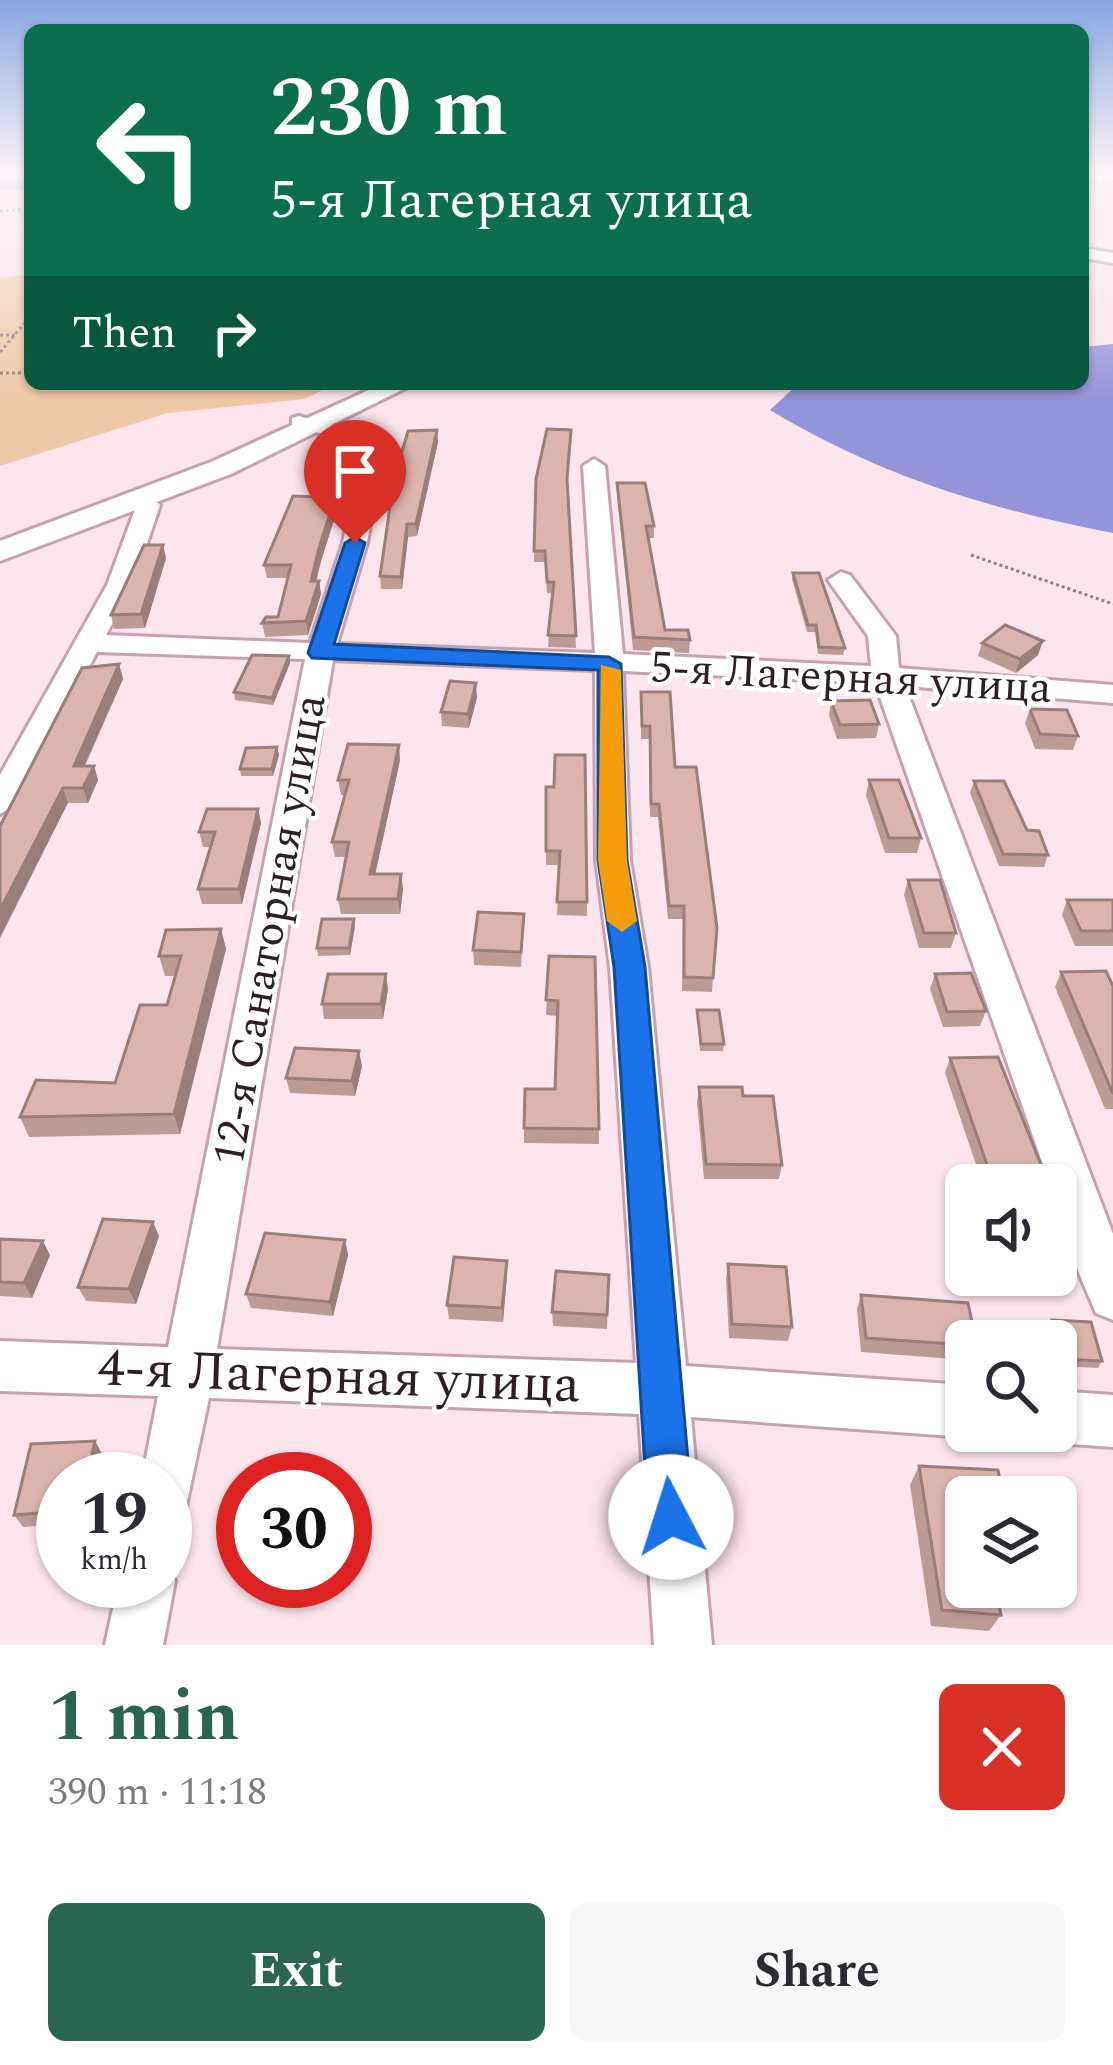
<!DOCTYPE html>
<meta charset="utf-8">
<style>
:root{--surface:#fff;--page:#f7f7f7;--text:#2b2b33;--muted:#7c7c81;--accent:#296651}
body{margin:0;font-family:Spectral,serif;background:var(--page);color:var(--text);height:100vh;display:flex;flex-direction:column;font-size:45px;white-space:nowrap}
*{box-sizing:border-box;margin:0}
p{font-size:39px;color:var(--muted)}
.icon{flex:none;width:66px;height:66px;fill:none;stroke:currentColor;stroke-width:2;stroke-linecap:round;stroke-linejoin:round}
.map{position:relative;height:1645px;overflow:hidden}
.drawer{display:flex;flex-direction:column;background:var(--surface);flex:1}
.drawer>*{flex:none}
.top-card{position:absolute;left:24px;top:24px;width:1065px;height:366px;border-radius:18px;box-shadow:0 3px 9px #0004;background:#0b6e4f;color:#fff;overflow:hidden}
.buttons{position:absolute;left:945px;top:1164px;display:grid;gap:24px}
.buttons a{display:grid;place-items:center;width:132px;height:132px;border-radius:18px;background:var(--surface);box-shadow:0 3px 9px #0004;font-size:60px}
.speed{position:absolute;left:36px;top:1452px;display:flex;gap:24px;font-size:60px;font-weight:700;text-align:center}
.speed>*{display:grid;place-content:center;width:156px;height:156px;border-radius:50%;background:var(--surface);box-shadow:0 3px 9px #0004;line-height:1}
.speed small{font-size:30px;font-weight:400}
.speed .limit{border:18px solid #d22;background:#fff;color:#111}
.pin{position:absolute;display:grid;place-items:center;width:102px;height:102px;color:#fff;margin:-123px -51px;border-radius:50% 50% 50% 0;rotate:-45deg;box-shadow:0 0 12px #0007}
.pin .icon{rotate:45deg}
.me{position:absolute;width:132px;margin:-66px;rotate:355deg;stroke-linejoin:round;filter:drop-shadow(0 0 9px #0008)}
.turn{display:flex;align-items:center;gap:42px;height:252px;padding:0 48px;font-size:54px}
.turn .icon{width:156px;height:156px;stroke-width:2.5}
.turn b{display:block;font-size:84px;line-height:102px}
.then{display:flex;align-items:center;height:114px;padding:0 48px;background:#0003;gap:24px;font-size:45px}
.round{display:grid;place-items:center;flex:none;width:126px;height:126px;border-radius:18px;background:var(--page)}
.headline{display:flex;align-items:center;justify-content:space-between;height:204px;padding:0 48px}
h1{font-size:72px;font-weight:700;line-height:90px;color:var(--accent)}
.primary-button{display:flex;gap:24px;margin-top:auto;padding:24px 48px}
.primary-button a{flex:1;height:138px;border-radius:18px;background:var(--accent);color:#fff;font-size:48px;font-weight:700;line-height:138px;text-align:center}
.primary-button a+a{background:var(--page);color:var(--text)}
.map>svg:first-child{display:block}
.green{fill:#efc9a7}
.water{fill:#9593d9}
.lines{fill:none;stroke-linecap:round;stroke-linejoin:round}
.river{fill:#9593d9;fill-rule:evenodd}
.minor-casing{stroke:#c7a1af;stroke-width:6}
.major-casing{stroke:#c7a1af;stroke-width:6}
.path{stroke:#917e85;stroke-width:3;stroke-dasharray:3 3;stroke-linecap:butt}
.minor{fill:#fff;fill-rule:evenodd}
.major{fill:#fff;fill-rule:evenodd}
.wall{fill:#bd9b95}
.shaded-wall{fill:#9a7e79}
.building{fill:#dcb4ad;stroke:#9a7e79;stroke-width:3}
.route{fill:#1a73e8;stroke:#114b97;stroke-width:3}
.slow{fill:#f59e0b}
.labels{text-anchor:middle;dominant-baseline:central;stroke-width:9;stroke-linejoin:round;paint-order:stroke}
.street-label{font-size:45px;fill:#2e1f25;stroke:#fff}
.near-street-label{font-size:54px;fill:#2e1f25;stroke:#fff}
</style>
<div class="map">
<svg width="1113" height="1645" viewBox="0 0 1113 1645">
<rect width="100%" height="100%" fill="#fde5ed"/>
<!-- green -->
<path class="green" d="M30,274V384H336L304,399L168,413L0,466V278Z"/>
<!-- water -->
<path class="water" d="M1113,344V533C988,509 880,476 770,410L798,384H1083V347Z"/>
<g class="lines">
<!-- river -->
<rect class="river" x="0" y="178" width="30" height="12"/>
<defs>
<g id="minor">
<rect x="1083" y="172" width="30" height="8"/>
<path d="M1083,248L1113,253V263L1083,258Z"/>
<path d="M299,416L384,441L367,543L337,644L595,653L583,466L594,459L605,466L623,654L871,666L868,636L828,580L841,572L850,575L896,636L899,668L1113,685V703L905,686L1113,1234V1320L1096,1313C1080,1275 1056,1226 1056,1185H1050L875,683L623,671L630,860L648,967L686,1366L966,1385V1431H980L966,1437L691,1417L712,1645H654L639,1414L209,1398L184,1516L165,1524V1479H142L158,1396L0,1391V1341L168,1347L305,659L97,652L16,804L0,814V775L107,585L136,507L128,499L131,494H147L160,505L133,585L106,635L310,643L343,543L362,444L292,426V418ZM333,660L595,670L596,860L610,967L636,1363L217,1349Z"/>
<path d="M1056,1391L1113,1395V1447L1056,1443L1038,1435L1036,1431H1056Z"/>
<path d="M165,1560L175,1581L163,1645H105L119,1581H165Z"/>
</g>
<path id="major" d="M382,384H414L231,474L0,561V541L211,462Z"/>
</defs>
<!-- minor casing -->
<use href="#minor" class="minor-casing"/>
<!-- major casing -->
<use href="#major" class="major-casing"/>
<!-- path -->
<g class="path">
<path d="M17,171H30"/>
<path d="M0,211L30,209"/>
<path d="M0,335H15"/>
<path d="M0,352L30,317"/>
<path d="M0,373H30"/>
<path d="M971,555L1113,604"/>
</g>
<!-- minor -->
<use href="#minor" class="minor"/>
<!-- major -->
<use href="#major" class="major"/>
</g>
<!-- wall -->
<g class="wall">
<path d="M569,384H603L592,390Z"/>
<path d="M437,430L438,442L417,536L408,537L402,589H381L380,576Z"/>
<path d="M345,467L347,479L321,561L316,581H319L321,594L308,635L265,637L262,623L278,617L288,578H267L264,565L318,497Z"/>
<path d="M536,479L567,485L576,648L548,647L552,593H547L545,562H534Z"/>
<path d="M617,483L654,526V538H649L665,630L690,640L689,653L633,650L617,495Z"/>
<path d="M166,558L145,628L114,629L111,615Z"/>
<path d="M793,573L845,648L843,655L818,654L815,632H807L792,579Z"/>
<path d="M982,643L1038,655L1016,673L978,656Z"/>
<path d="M289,656L290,663L273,705L235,700L234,692Z"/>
<path d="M119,664L123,679L85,766H94L98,780L88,803H68L0,826Z"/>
<path d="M641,692L675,767L713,978L712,992L682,991L683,919H668L658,817H650L649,739H641Z"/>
<path d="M477,697L469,728L442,726L441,712Z"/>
<path d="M831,701L879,724L876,738L837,739L829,715Z"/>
<path d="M1030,709L1078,736L1073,750L1035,749L1025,723Z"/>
<path d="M277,747L279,755L273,776H241L240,769Z"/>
<path d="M585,755L587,916L557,915L559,865H546V787H554Z"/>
<path d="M400,760L375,874H401L403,889L400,914H341L338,899L346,857H335L332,842L345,795H341L338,780Z"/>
<path d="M869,780L921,838L917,853H885L866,795Z"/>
<path d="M974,781L1027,830L1048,855L1044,867L999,866L970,793Z"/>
<path d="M258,809L261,823L242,904H202L198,889L210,847H203L199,832Z"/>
<path d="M908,880L956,933L951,948H919L904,895Z"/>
<path d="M1067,900H1113V946H1075L1062,915Z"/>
<path d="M524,914L521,967L474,965L473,950Z"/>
<path d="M355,926L350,955L318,956L317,948Z"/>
<path d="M221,929L226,949L180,1134L29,1137L20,1117L115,1083L167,1005L176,976H165L159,956Z"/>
<path d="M549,956L599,1129V1144L524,1143V1128L555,1089L557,1016L546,1015Z"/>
<path d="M1061,972L1113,986V1109H1105L1055,987Z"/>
<path d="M935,974L986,1011L980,1026L943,1027L930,989Z"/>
<path d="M388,989L383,1019H324L322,1004Z"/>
<path d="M697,1010L724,1044L723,1051H700Z"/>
<path d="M950,1058L1049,1185H983L945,1073Z"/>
<path d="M362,1066L355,1096L290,1093L286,1078Z"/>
<path d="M699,1087L743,1096L782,1165L779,1179H704L697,1102Z"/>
<path d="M159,1236L136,1304L86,1301L78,1287Z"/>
<path d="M0,1239L50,1255L32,1298L0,1296Z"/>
<path d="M345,1240L348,1255L333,1316L251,1308L246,1294Z"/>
<path d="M507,1261V1275L503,1322L449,1319L447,1305Z"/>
<path d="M728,1264L792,1327L788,1341L729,1338L726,1279Z"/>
<path d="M609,1275L607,1329L553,1326L552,1312Z"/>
<path d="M861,1295L966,1341V1360L861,1352L857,1309Z"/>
<path d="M1052,1320L1102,1361L1098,1368L1058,1366L1056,1341H1052L1048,1327Z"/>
<path d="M95,1441L102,1454L97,1479H63V1524L23,1527L14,1515Z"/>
<path d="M919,1466L1022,1589L1010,1605H999L1001,1615L989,1631L931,1626L910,1485Z"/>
</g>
<!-- shaded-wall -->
<g class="shaded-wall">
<path d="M437,430L438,442L417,536L416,524Z"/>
<path d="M345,467L347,479L321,561L313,595L311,581L319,548Z"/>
<path d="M407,524L408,537L402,589L401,577Z"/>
<path d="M163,545L166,558L145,628L141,614Z"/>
<path d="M319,581L321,594L308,635L306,621Z"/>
<path d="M1043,641L1038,655L1016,673L1020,659Z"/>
<path d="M289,656L290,663L273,705L272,698Z"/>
<path d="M119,664L123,679L78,780L74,766Z"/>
<path d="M476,683L477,697L469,728L468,714Z"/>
<path d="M399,745L400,760L372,889L370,874Z"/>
<path d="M277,747L279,755L273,776L272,769Z"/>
<path d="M94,766L98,780L88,803L83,788Z"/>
<path d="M63,788L68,803L0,938V910Z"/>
<path d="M258,809L261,823L242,904L239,889Z"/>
<path d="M401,874L403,889L400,914L398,899Z"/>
<path d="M354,919L355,926L350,955L349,948Z"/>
<path d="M221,929L226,949L180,1134L174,1114Z"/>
<path d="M386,974L388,989L383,1019L381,1004Z"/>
<path d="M359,1051L362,1066L355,1096L352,1081Z"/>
<path d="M153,1222L159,1236L136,1304L129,1289Z"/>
<path d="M345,1240L348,1255L333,1316L330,1302Z"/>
<path d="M43,1241L50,1255L32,1298L24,1283Z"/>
<path d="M507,1261V1275L503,1322L502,1308Z"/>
<path d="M95,1441L102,1454L97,1479H86Z"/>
</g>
<!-- building -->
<g class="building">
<path d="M547,429L571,430L567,479L576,636L548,635L554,582H547L545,551H534L536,479Z"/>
<path d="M437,430L416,524H407L401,577L380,576L394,479L408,431Z"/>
<path d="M345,467L319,548L311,581H319L306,621L262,623L266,617H278L291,565H264L293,496L318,497L321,468Z"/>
<path d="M617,483H645L654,526H646L665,630H688L690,640L634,637Z"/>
<path d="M144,545H163L141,614L111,615Z"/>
<path d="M793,573H819L845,648L819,647L816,625H808Z"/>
<path d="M1005,625L1043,641L1020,659L982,643Z"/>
<path d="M252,655L289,656L272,698L234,692Z"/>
<path d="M119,664L74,766H94L83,788H63L0,910V826L82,668Z"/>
<path d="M450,681L476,683L468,714L441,712Z"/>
<path d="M641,692H670L675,767H696L717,928L713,978L684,977V906H669L659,804H651L650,726H642Z"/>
<path d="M870,700L879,724L840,725L831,701Z"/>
<path d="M1030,709L1067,710L1078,736L1040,734Z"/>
<path d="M348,744L399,745L370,874H401L398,899H338L349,842H332L349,780H338Z"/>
<path d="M277,747L272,769H240L246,748Z"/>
<path d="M555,755H585L587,902H557L560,851H546V787H554Z"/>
<path d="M869,780H899L921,838H889Z"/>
<path d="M974,781H1004L1027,830L1039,831L1048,855L1003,854Z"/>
<path d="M207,809H258L239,889H198L215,832H199Z"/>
<path d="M908,880H940L956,933H924Z"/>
<path d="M1067,900H1113V931H1081Z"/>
<path d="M478,912L524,914L521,952L473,950Z"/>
<path d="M322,919H354L349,948H317Z"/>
<path d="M221,929L174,1114L20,1117L36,1080L115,1083L140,1005H167L181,956H159L166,930Z"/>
<path d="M549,956L595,957L599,1129L524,1128L525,1089H555L558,1001L546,1000Z"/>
<path d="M1106,971L1113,986V1094L1061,972Z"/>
<path d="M971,973L986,1011L947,1012L935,974Z"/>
<path d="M328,974H386L381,1004H322Z"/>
<path d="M697,1010H719L724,1044H701Z"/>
<path d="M295,1048L359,1051L352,1081L286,1078Z"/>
<path d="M998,1057L1049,1185H994L950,1058Z"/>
<path d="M699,1087H742L743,1096H773L782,1165L706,1164Z"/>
<path d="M103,1219L153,1222L129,1289L78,1287Z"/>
<path d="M265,1233L345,1240L330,1302L246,1294Z"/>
<path d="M0,1239L43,1241L24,1283L0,1282Z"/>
<path d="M454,1257L507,1261L502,1308L447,1305Z"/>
<path d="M728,1264L786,1267L792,1327L732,1324Z"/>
<path d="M556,1271L609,1275L607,1315L552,1312Z"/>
<path d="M861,1295L968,1303L976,1341H966V1345L866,1338Z"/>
<path d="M1052,1320L1091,1322L1102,1361L1062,1359Z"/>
<path d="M95,1441L86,1479H63V1511L14,1515L31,1444Z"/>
<path d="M919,1466L998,1470L1003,1497H966V1587H1022V1589L996,1587L1001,1615L942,1610Z"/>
</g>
<!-- sky -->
<linearGradient id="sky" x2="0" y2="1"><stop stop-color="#87a7e2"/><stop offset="0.43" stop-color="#fef3f7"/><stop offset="1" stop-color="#fef3f7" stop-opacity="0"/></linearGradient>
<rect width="1113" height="401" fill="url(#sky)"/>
<!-- route -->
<path class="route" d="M355,537L365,543L334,644L609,657L621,664L627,860L645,967L693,1517L687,1533L671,1539L655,1533L648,1517L614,967L598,860V670L312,658L308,653L345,543Z"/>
<!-- slow -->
<path class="slow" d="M601,665L621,670L627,860L637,921L622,932L607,921L598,860Z"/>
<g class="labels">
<!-- street labels -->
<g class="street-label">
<text transform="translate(851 678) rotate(3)">5-я Лагерная улица</text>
<text transform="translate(270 930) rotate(-80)">12-я Санаторная улица</text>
</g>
<!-- near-street labels -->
<g class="near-street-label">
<text transform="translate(339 1377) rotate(2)">4-я Лагерная улица</text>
</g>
</g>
</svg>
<div class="buttons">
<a><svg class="icon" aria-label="sound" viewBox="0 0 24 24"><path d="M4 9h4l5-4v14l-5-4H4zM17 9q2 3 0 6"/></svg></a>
<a><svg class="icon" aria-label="search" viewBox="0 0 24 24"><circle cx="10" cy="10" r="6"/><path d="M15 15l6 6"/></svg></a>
<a><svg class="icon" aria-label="layers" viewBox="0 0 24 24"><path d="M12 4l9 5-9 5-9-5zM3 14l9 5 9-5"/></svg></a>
</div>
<div class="speed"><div>19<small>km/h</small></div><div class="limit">30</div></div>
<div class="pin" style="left:355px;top:543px;background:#d93025"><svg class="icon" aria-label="arrive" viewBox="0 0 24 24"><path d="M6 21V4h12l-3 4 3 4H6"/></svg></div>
<svg class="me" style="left:671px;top:1517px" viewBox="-20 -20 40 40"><circle r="19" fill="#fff"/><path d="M0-13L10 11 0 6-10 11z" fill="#1a73e8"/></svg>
<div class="top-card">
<div class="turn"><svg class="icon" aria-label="left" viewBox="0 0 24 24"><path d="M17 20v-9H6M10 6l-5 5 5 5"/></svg><div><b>230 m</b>5-я Лагерная улица</div></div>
<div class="then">Then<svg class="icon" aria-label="right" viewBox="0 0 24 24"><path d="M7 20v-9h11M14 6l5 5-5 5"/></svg></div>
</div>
</div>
<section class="drawer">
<div class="headline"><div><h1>1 min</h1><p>390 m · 11:18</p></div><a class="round" style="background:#d93025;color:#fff"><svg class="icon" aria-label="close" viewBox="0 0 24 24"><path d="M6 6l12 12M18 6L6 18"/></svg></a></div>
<div class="primary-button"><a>Exit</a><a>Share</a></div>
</section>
